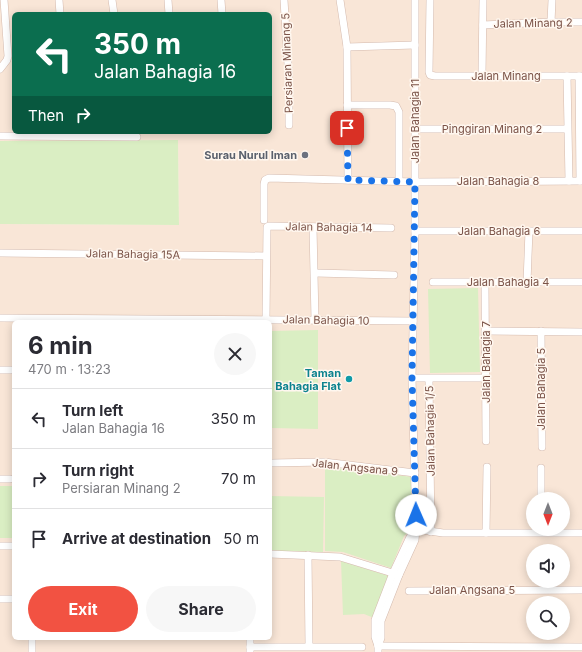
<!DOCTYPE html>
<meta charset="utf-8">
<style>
:root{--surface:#fff;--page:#f7f7f7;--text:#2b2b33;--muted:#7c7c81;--line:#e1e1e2;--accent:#f25242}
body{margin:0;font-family:Inter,sans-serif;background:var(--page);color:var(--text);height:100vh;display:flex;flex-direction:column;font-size:15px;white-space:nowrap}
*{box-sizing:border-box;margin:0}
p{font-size:13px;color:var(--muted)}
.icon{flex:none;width:22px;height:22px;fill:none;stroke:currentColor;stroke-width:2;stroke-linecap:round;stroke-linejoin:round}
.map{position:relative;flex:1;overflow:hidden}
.side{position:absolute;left:12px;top:320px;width:260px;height:320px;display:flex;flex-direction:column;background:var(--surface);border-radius:6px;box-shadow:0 2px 10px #0003}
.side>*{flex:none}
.top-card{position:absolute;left:12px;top:12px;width:260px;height:122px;border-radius:6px;box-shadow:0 2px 10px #0003;background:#0b6e4f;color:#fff;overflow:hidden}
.needle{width:26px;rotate:180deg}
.buttons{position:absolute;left:526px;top:492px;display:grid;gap:8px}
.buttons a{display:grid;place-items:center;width:44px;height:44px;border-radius:50%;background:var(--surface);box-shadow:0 2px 10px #0003;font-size:20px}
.pin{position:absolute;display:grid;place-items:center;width:34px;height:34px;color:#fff;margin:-17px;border-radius:8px;box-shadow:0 2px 6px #0006}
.me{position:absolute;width:44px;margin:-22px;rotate:359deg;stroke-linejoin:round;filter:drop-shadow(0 0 3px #0008)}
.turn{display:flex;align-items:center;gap:14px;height:84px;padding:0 16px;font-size:18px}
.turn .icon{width:52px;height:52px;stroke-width:2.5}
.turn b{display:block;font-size:28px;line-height:34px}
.then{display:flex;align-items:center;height:38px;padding:0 16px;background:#0003;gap:8px;font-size:15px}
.round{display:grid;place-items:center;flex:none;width:42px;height:42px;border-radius:21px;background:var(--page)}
.overview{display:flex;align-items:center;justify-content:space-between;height:68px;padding:0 16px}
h1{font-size:24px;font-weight:700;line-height:30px}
.button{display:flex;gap:8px;margin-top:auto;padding:8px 16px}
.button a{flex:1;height:46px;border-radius:24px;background:var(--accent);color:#fff;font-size:16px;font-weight:700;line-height:46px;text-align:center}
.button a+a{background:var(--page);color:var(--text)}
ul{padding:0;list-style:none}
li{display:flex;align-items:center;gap:12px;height:60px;padding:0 16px;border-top:1px solid var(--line)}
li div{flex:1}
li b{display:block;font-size:15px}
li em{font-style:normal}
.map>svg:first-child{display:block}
.residential{fill:#f9e6d7;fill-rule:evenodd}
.green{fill:#daeec3}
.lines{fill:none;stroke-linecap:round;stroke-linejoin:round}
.street-casing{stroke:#d4baae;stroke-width:8}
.street{stroke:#fff;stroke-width:7}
.route{stroke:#1a73e8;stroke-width:7;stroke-dasharray:0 12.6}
.worship-dot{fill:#6b7280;stroke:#fff7ef;stroke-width:1.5}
.culture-dot{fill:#0f9aa8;stroke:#fff7ef;stroke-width:1.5}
.labels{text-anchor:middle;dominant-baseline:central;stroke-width:3;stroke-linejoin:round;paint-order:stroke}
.street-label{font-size:11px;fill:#7b5348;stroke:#fff7ef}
.worship-label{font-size:11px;font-weight:bold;fill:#5b616d;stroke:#fff7ef;text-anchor:end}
.culture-label{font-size:11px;font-weight:bold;fill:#0d838f;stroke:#fff7ef;text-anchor:end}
</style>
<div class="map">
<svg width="582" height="652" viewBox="0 0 582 652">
<rect width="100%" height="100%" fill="#fef2e7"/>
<!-- residential -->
<path class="residential" d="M0,0H582V652H0V224L179,225L178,140L0,141ZM14,14H270V132H14ZM14,322H270V638H14ZM533,499H563V529H533ZM533,551H563V581H533ZM533,603H563V633H533Z"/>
<!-- green -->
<g class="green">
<path d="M178,140L179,225L0,224V141Z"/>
<path d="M478,288L480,372L430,373L428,289Z"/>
<path d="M318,330V429L272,428L270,426V331Z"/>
<path d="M325,467L413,477V527L404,536L391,568L343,552L325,551Z"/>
<rect x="0" y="486" width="14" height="52"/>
<path d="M270,496L324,497L323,552L270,551Z"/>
<path d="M341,561L389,576L374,618L364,614L343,615Z"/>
</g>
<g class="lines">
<defs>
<g id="street">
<path d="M59,0L60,14"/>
<path d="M112,0L114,14"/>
<path d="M168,0L169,14"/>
<path d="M221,0L222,14"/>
<path d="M284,0L289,81V125"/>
<path d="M340,0L347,47L348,180"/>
<path d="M430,0L429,72L430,75L435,76H582"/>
<path d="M551,22L552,0"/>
<path d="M483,25L551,22H582"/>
<path d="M347,47L415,45"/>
<path d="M0,69L7,60L8,56L4,0"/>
<path d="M482,75L483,0"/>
<path d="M567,76L569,181"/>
<path d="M579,76L580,181"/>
<path d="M347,105H390L396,106L399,112V181"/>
<path d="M416,129H567"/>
<path d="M0,136L137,137"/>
<path d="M264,220V184L265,180L269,178L415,182L582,181"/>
<path d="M313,227L315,320"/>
<path d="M415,231H582"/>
<path d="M0,253L266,256"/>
<path d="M315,273L394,275"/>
<path d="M433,282H582"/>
<path d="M485,282L486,441"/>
<path d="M527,282L529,231"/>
<path d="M0,318L413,321"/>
<path d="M266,320L267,227L269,226L391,228"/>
<path d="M485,331L582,332"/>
<path d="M541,331L542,447"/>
<path d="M0,370H11"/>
<path d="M412,378H486"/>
<path d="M429,379L431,532"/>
<path d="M272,463L324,462L415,473"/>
<path d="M0,479H10"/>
<path d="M541,499V468"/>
<path d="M416,529L443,533H582"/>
<path d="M486,533L487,467"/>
<path d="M0,546H14"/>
<path d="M270,554L340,557L399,575"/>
<path d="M308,555L309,646"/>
<path d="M409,591L582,590"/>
<path d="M0,599H12"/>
<path d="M250,638V652"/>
<path d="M378,646L582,647"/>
<path d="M378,646L375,637V620L393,573L410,537L416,530"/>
<path d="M250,647H362"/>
<path d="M32,652V638"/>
<path d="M378,652V646L381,638V621L399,575L415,540L416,529L412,378L415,231V0"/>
</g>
</defs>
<!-- street casing -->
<use href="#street" class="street-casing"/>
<!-- street -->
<use href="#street" class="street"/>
</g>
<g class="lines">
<!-- route -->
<path class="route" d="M347,128L348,180L415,182L412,378L416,515"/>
</g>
<!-- markers -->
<circle class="worship-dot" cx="305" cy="155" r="4"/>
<circle class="culture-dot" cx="349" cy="379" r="4"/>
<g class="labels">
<!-- street labels -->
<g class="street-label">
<text transform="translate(533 23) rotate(-1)">Jalan Minang 2</text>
<text transform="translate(287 63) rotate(-92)">Persiaran Minang 5</text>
<text x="506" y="76">Jalan Minang</text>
<text transform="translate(415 121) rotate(-90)">Jalan Bahagia 11</text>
<text x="492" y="129">Pinggiran Minang 2</text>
<text x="498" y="181">Jalan Bahagia 8</text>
<text transform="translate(329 227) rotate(1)">Jalan Bahagia 14</text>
<text x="499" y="231">Jalan Bahagia 6</text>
<text transform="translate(133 254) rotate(1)">Jalan Bahagia 15A</text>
<text x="508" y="282">Jalan Bahagia 4</text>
<text transform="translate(326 320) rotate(1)">Jalan Bahagia 10</text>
<text transform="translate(486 362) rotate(-90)">Jalan Bahagia 7</text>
<text transform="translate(541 389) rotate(-90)">Jalan Bahagia 5</text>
<text transform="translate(430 431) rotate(-91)">Jalan Bahagia 1/5</text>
<text transform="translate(355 467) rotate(6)">Jalan Angsana 9</text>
<text x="472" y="590">Jalan Angsana 5</text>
</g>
<!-- worship labels -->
<g class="worship-label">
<text x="297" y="155">Surau Nurul Iman</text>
</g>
<!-- culture labels -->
<g class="culture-label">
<text x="341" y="373">Taman<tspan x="341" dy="13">Bahagia Flat</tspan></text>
</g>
</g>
</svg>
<div class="buttons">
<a><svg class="needle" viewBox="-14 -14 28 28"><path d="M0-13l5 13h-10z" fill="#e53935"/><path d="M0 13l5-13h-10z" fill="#7c7c81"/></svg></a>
<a><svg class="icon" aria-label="sound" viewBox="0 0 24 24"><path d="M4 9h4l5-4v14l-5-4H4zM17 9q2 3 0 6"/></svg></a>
<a><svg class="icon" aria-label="search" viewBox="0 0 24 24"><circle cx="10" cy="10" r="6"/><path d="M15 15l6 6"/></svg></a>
</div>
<div class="pin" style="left:347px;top:128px;background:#d93025"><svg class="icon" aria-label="arrive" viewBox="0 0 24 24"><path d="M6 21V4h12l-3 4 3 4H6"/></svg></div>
<svg class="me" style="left:416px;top:515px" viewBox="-20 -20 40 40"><circle r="19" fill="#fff"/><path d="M0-13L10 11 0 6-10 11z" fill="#1a73e8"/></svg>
<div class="top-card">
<div class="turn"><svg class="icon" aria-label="left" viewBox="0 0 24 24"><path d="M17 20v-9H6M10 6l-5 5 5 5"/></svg><div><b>350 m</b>Jalan Bahagia 16</div></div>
<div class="then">Then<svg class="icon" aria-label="right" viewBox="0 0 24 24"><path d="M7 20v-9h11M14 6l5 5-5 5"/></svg></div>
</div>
<section class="side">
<div class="overview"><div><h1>6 min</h1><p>470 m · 13:23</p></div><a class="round"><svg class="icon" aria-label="close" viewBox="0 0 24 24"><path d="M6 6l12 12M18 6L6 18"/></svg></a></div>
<ul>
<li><svg class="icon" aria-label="left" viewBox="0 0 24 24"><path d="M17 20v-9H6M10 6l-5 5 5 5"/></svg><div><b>Turn left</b><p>Jalan Bahagia 16</p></div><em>350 m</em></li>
<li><svg class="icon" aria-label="right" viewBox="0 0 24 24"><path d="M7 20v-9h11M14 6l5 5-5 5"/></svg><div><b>Turn right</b><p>Persiaran Minang 2</p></div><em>70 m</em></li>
<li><svg class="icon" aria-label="arrive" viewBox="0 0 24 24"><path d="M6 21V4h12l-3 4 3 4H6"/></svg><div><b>Arrive at destination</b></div><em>50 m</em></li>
</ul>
<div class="button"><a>Exit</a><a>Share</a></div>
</section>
</div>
